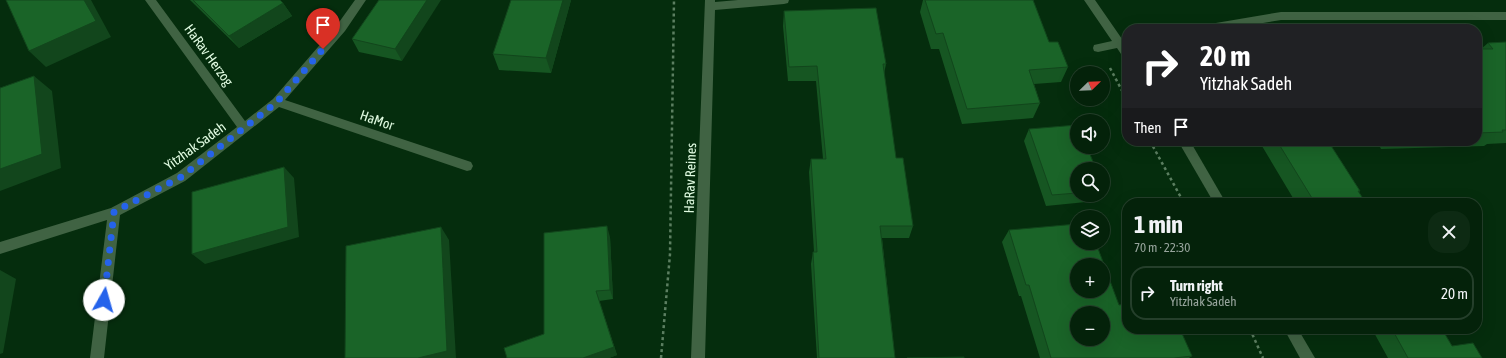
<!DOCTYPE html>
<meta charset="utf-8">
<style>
:root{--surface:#04220a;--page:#0d2a13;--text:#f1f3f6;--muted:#97a49c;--line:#253f2b}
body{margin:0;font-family:"Asap Condensed",sans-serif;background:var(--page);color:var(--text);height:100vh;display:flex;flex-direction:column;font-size:15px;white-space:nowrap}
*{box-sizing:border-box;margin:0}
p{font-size:13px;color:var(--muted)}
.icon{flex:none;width:22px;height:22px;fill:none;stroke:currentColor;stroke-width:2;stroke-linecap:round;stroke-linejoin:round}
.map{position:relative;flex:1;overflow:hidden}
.details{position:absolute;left:1122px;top:198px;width:360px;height:136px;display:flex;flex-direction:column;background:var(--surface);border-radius:16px;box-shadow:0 4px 16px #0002,0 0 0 1px var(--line)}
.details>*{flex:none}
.hud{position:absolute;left:1122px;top:24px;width:360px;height:122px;border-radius:16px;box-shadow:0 4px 16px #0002,0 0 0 1px var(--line);background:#202124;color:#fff;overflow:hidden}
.needle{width:26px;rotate:67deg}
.controls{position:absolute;left:1070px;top:66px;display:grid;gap:8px}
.controls a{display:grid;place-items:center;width:40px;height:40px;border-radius:50%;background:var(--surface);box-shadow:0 4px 16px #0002,0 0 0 1px var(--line);font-size:20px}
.pin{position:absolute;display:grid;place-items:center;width:34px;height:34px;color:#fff;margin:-41px -17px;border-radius:50% 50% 50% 0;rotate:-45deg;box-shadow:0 0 4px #0007}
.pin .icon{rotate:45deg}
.me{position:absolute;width:44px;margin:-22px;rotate:7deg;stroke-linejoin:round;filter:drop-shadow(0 0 3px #0008)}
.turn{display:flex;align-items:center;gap:14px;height:84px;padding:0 12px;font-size:18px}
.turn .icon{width:52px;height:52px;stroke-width:2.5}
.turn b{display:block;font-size:28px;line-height:34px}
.then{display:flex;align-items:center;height:38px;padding:0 12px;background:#0003;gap:8px;font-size:15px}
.round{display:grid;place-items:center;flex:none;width:42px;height:42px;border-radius:16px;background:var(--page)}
.headline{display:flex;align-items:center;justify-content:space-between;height:68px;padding:0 12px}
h1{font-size:24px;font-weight:700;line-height:30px}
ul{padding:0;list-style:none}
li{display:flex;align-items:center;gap:12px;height:54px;margin:0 8px 6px;padding:0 4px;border:2px solid var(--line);border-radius:16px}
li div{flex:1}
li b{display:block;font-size:15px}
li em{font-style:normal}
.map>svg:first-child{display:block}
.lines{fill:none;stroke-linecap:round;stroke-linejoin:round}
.path{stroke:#5c7f61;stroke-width:2.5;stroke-dasharray:3 3;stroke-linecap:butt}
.minor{fill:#406343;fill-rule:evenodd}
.wall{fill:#165622}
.shaded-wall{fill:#12461c}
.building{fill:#1a6428;stroke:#12461c;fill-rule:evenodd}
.route{stroke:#2563eb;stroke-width:7;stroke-dasharray:0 12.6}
.labels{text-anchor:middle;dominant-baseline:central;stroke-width:4;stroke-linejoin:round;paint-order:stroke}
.street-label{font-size:14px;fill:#e0fbe1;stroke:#052d0d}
</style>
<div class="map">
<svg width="1506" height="358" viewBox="0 0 1506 358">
<rect width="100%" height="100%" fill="#052d0d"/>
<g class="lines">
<!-- path -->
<g class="path">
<path d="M1110,68L1127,100"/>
<path d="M1150,141L1184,203"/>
<path d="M1250,329L1263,358"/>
<path d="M661,358L670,254L674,0"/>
</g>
<!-- minor -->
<g class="minor">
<path d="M145,0H156L245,121L273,99L337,25L355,0H366L345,31L285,100L471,162L473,166L471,170L467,171L279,107L185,181L120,215L104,358H90L107,220L0,254V242L111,208L177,173L237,127Z"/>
<path d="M705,0H715V2L738,0H789L788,3L784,4L715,10L705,358H691Z"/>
<path d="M1084,0H1095L1122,39L1127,38V58L1123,57L1117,48L1098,52L1094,51L1093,48L1094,45L1112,41Z"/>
<path d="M1281,12H1506V20H1281L1227,29H1199L1200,26L1204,25Z"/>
<path d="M1178,141H1190L1226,203H1214Z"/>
<path d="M1284,329H1298L1315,358H1300Z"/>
</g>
</g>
<!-- wall -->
<g class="wall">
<path d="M190,0H280L283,3L292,16L239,48Z"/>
<path d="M379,0L402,61L359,52L352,39Z"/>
<path d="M571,0L551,73L499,70L493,54Z"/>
<path d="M923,0H1033L1049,42L1068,67L1061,82L1034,84L1040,103L1033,118L962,124L939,49H931L920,12Z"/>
<path d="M784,11L886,64L884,74L896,158L913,226L909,238H882L895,358H817L811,264L813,252H814L809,172L811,159H823L816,81H788L783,26Z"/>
<path d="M1506,42V143L1487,144L1484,146L1381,149L1377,141H1477V49H1481L1488,43Z"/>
<path d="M1029,129L1077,169V195H1101L1096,201L1046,206L1024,141Z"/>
<path d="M1259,141H1328L1360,191L1359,192L1365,203H1296Z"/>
<path d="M1009,230L1119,305L1192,356L1189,358H1040L1021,296H1019L1002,242Z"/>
<path d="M610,237L613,299L599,301L617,355L609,358H507L544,334Z"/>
<path d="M1372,329H1442L1452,346L1482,358H1388Z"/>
</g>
<!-- shaded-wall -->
<g class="shaded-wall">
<path d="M84,0H91L111,37L46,67L29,51Z"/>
<path d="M427,0H441L402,61L395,49Z"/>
<path d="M563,0H571L551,73L546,58Z"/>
<path d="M283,3L292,16L239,48L229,36Z"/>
<path d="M34,76L52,91L61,168L0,191V169Z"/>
<path d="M284,167L294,178L299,237L205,264L192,254Z"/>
<path d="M607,226L610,237L613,299L610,290Z"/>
<path d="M441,227L449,240L456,358H418Z"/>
<path d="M0,270L16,279L3,353L0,354Z"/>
<path d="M596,291L617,355L609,358H583Z"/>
</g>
<!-- building -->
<g class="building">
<path d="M6,0H84L96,21L29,51Z"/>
<path d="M193,0H280L283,3L229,36Z"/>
<path d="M379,0H427L395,49L352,39Z"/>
<path d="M511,0H563L546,58L493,54Z"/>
<path d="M925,0H1033L1049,42H1058L1068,67L1029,70L1040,103L967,109L943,33L936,34Z"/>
<path d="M876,8L886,64H883L896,158H903L913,226H880L895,358H819L813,252H817L811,159H826L817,66L789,67L784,11Z"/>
<path d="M1506,42V130H1502L1503,132L1477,133V49H1493L1488,43Z"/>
<path d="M34,76L42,154L0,169V88Z"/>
<path d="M1077,125V147H1087L1096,169H1077V193L1052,195L1029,129Z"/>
<path d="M1277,141H1328L1360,191H1358L1366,203H1315Z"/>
<path d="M284,167L288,227L192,254V192Z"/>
<path d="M1077,224V243H1096L1119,305L1127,304V329H1180L1192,356L1174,358H1051L1029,285H1026L1009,230ZM1077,265H1103V291H1077ZM1077,313H1103V339H1077Z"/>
<path d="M607,226L610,290L596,291L614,347L583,358H507L504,348L544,334V233Z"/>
<path d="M441,227L447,351L418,358H345L346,246Z"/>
<path d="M1392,329H1442L1452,346L1473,343L1482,358H1408Z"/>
<path d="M964,357V358H907Z"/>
</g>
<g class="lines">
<!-- route -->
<path class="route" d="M104,300L114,212L181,177L244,128L277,102L323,49"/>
</g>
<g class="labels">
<!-- street labels -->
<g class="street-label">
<text transform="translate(209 55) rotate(54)">HaRav Herzog</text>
<text transform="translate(377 120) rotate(19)">HaMor</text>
<text transform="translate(195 146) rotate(-36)">Yitzhak Sadeh</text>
<text transform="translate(690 178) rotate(-88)">HaRav Reines</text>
</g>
</g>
</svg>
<div class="controls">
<a><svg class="needle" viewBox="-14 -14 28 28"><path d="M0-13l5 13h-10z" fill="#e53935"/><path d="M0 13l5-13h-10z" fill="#97a49c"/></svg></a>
<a><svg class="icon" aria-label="sound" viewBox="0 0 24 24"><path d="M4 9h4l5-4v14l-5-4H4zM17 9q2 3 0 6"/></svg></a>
<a><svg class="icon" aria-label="search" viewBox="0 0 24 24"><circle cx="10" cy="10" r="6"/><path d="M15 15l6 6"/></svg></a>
<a><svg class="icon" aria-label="layers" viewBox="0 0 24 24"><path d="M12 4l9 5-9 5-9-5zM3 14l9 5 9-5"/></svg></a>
<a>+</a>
<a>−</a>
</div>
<div class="pin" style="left:323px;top:49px;background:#d93025"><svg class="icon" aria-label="arrive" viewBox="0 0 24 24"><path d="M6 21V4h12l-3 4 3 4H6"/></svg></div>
<svg class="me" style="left:104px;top:300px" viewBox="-20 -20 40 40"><circle r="19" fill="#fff"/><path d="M0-13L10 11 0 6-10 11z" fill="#2563eb"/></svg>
<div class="hud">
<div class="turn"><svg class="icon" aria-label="right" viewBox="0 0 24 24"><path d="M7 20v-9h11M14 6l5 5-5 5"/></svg><div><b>20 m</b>Yitzhak Sadeh</div></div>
<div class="then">Then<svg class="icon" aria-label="arrive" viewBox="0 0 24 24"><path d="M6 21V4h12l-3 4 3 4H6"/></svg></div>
</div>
<section class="details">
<div class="headline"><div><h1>1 min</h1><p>70 m · 22:30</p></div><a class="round"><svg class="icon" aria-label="close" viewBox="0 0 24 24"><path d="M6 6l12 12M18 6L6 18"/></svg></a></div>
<ul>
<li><svg class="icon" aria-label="right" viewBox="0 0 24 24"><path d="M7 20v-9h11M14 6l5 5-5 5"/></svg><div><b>Turn right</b><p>Yitzhak Sadeh</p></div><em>20 m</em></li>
</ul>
</section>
</div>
